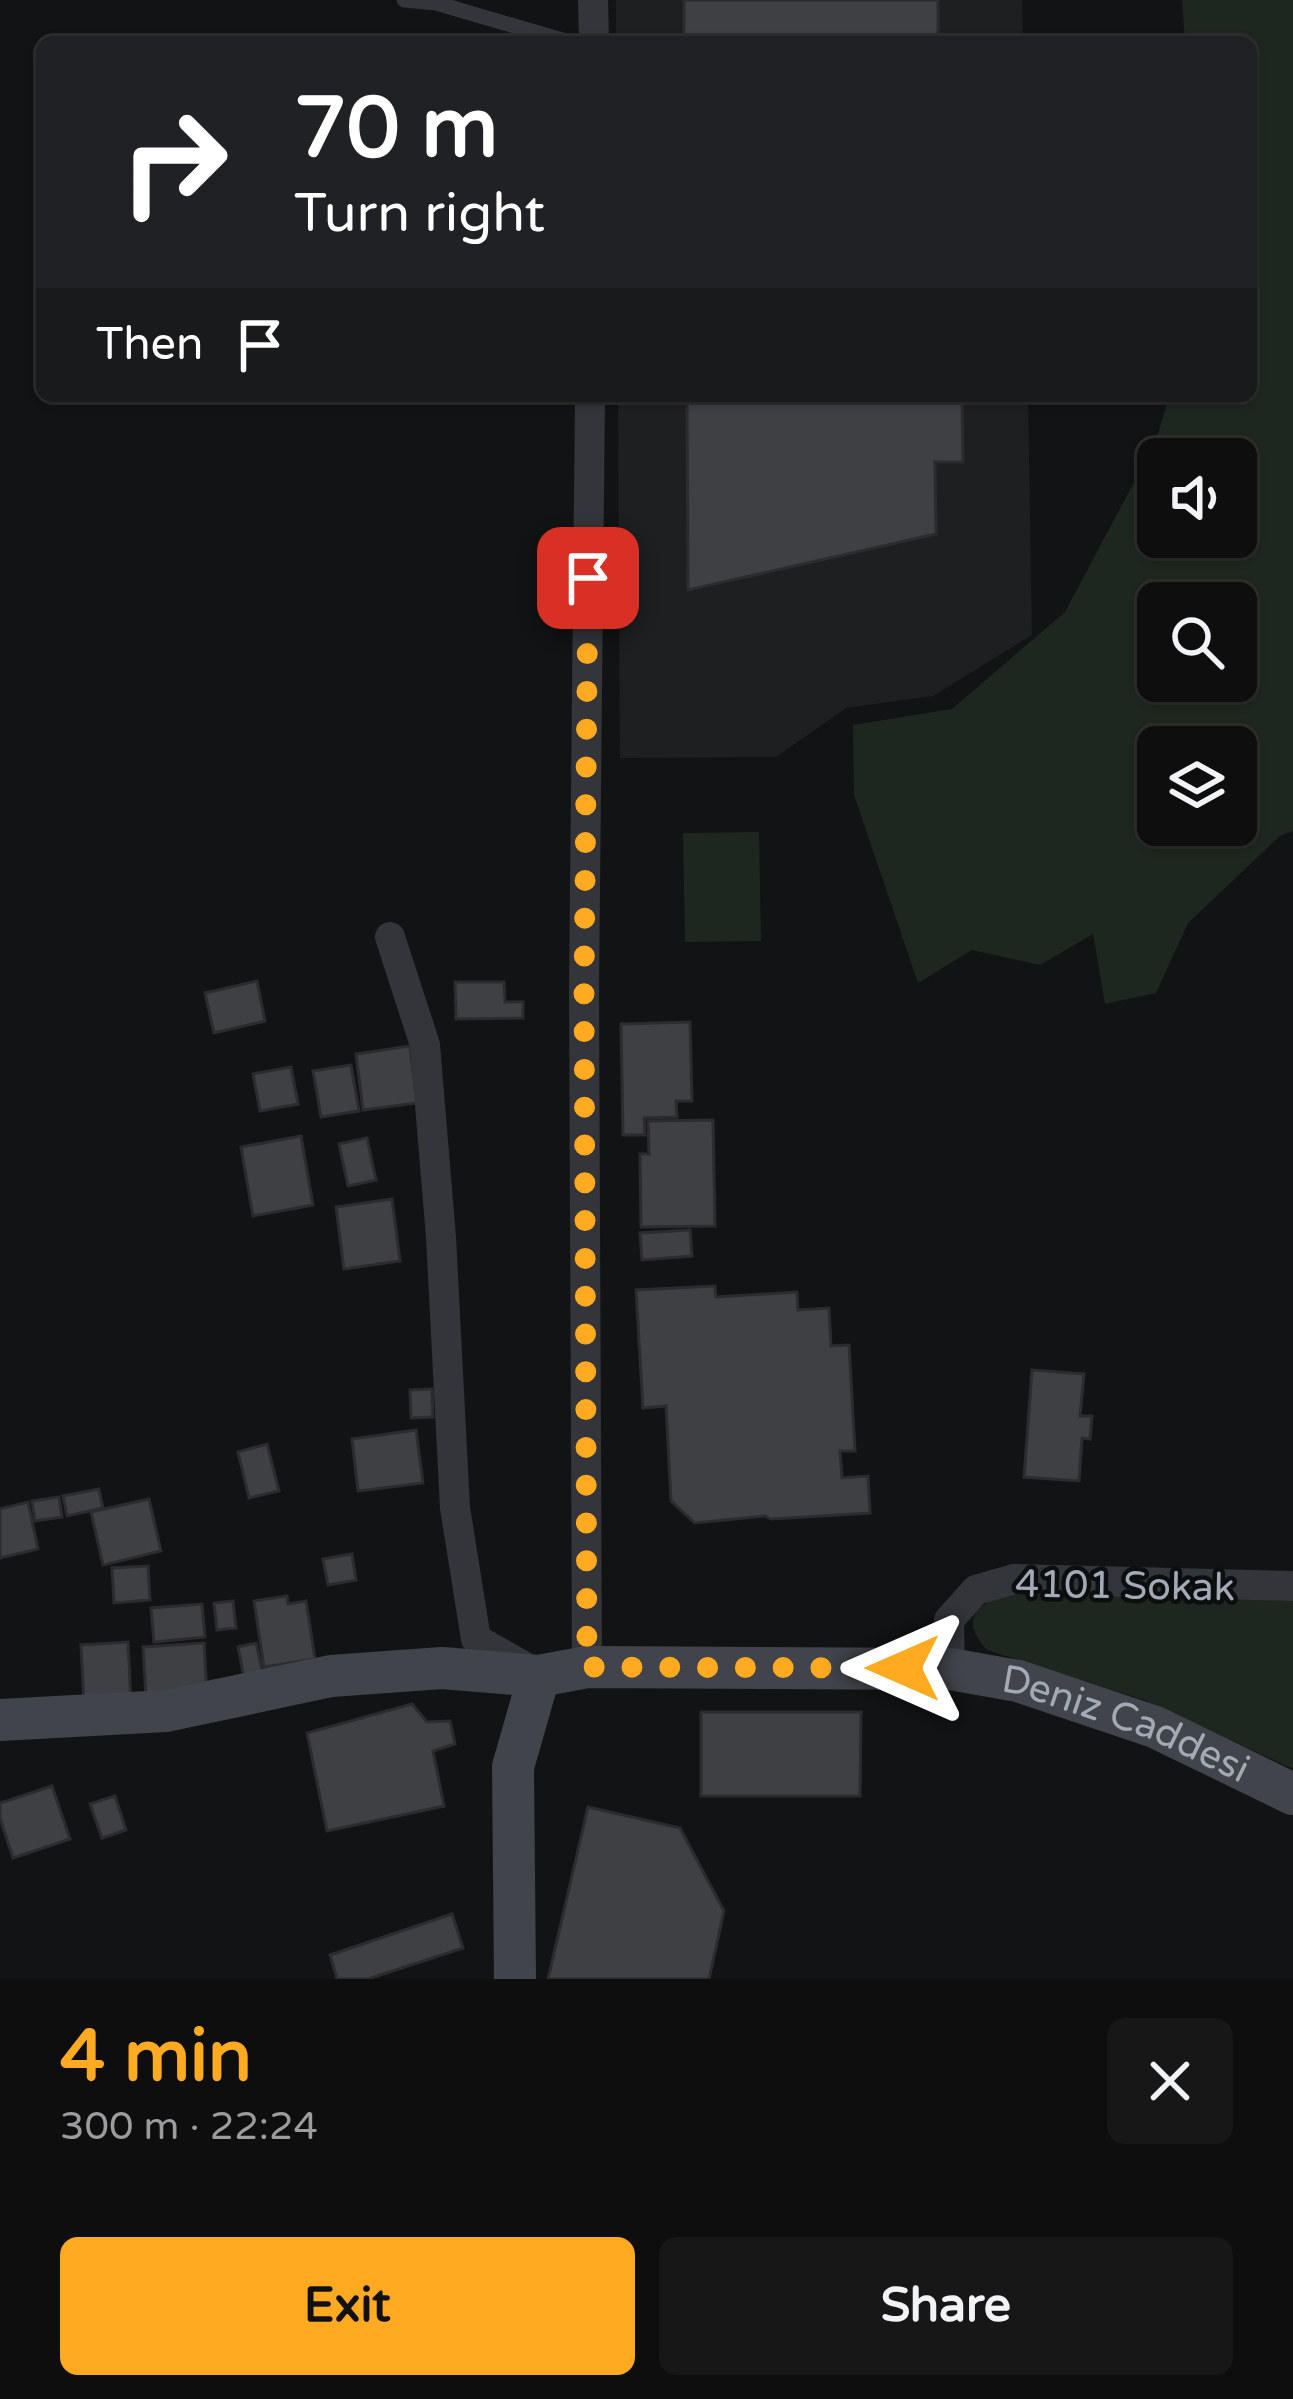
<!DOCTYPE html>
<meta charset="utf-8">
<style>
:root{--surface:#0e0e0f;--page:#171718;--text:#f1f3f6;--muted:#9b9c9e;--line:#2e2e2f;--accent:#ffaa20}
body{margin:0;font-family:"Varela Round",sans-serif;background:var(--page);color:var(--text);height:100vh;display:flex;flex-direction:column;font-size:45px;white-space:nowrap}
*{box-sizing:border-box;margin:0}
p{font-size:39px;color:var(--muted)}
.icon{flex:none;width:66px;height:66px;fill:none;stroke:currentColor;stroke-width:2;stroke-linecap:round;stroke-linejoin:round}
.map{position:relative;height:1979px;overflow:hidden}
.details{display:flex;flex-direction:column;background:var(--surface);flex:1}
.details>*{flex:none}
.banner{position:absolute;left:36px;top:36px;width:1221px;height:366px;border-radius:18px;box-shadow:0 3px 9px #0004,0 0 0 3px var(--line);background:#202124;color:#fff;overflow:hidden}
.buttons{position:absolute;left:1137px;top:438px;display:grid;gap:24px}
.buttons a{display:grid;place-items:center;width:120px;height:120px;border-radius:18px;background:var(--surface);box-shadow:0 3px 9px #0004,0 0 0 3px var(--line);font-size:60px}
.pin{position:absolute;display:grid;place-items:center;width:102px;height:102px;color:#fff;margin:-51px;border-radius:24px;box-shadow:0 6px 18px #0006}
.me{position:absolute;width:132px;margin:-66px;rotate:270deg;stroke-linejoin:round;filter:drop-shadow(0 0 9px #0008)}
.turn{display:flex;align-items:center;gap:42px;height:252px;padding:0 60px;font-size:54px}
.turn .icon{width:156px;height:156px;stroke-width:2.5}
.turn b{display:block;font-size:84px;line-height:102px}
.then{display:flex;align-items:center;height:114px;padding:0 60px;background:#0003;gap:24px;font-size:45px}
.round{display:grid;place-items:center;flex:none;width:126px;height:126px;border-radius:18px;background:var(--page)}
.head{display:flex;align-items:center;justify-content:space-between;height:204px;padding:0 60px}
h1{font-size:72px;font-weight:800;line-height:90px;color:var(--accent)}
.action{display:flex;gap:24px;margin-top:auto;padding:24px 60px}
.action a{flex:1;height:138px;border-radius:18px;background:var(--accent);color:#111;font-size:48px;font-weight:800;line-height:138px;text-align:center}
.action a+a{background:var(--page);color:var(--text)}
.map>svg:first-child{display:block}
.built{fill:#1e1f21}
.green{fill:#1e271f;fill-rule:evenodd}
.building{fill:#3e4044;stroke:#2c2c30;stroke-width:3}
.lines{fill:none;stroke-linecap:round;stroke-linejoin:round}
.lane{stroke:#33353a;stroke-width:15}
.street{stroke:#33353a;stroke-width:30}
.secondary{stroke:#41444a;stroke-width:42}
.route{stroke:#ffaa20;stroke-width:21;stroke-dasharray:0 37.8}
.labels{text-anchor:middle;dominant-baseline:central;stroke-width:9;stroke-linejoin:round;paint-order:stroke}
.street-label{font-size:39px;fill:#a3aab6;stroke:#0d0e0f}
</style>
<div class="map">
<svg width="1293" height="1979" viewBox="0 0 1293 1979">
<rect width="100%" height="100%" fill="#121314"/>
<!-- built -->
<g class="built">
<path d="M616,0H1022L1023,42H616Z"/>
<path d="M618,396H1028L1032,635L933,696L846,708L776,757L620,758Z"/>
</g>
<!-- green -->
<g class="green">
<path d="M1182,0H1293V831L1280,836L1188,923L1156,993L1105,1004L1093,934L1040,965L972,950L918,983L854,795L853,725L952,709L1065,612L1156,441L1169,396H1251V42H1185ZM1158,459H1236V537H1158ZM1158,603H1236V681H1158ZM1158,747H1236V825H1158Z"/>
<path d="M759,832L761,941L685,942L683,833Z"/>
<path d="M1009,1591L1293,1601V1769L1144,1700L987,1650C958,1618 978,1606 1009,1591Z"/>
</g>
<!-- building -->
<g class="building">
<path d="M684,0H938V37H959V42H684Z"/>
<path d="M687,396H962L963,462H935L936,534L688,590Z"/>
<path d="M257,981L265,1021L214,1033L205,993Z"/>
<path d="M455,982H504L505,1002H523V1018L456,1019Z"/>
<path d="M690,1022L692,1101H676L677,1117L644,1118L645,1135H623L621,1024Z"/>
<path d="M410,1046L417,1103L363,1110L356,1054Z"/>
<path d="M351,1065L359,1111L321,1117L313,1071Z"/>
<path d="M291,1067L298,1104L260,1111L253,1074Z"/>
<path d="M713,1120L715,1226L641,1227L640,1154H649L648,1121Z"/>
<path d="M301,1136L313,1205L253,1216L241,1147Z"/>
<path d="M367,1138L376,1180L348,1186L339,1144Z"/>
<path d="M392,1199L400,1261L344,1269L336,1207Z"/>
<path d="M690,1230L692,1256L642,1260L640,1233Z"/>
<path d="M715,1286L716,1297L797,1292L798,1310L829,1308L831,1346L849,1345L855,1451H840L842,1478L868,1476L870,1513L771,1519L765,1516L695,1523L671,1501L666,1406L643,1408L636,1290Z"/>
<path d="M1032,1370L1084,1374L1080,1416H1092L1090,1439L1082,1438L1079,1481L1024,1477Z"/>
<path d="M432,1389L433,1417L411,1418L410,1390Z"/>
<path d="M416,1430L423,1483L358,1491L352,1439Z"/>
<path d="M267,1444L279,1491L249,1498L238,1452Z"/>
<path d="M99,1489L103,1508L67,1516L63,1496Z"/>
<path d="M59,1497L62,1517L35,1521L32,1501Z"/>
<path d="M149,1499L161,1551L103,1565L91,1512Z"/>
<path d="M28,1502L38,1549L0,1558V1509Z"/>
<path d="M352,1554L356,1580L328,1585L323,1559Z"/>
<path d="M148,1566L150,1600L114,1603L112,1568Z"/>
<path d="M287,1596L288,1604L306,1601L315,1659L264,1667L254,1601Z"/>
<path d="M233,1601L236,1628L217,1630L214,1603Z"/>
<path d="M202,1604L205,1637L154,1642L151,1608Z"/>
<path d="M128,1642L131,1702L84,1705L81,1645Z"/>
<path d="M204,1643L207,1693L146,1697L143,1647Z"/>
<path d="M256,1643L264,1679L245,1682L238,1647Z"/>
<path d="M412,1704L427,1722L450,1721L455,1744L433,1751L444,1806L327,1831L307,1733Z"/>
<path d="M701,1712H861L860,1796H701Z"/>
<path d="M52,1786L70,1839L13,1858L0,1818V1803Z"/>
<path d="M115,1796L126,1830L102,1838L90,1804Z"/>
<path d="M588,1807L680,1828L724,1911L709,1979H548Z"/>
<path d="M452,1914L463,1948L368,1979H337L330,1955Z"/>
</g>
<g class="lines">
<!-- lane -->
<path class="lane" d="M404,0L436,3L569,42"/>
<!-- street -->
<g class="street">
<path d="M593,0L594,42"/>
<path d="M390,937L425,1045L441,1237L455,1508L476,1639L532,1671"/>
<path d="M587,1667L584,989L590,396"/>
<path d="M950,1669L949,1620L976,1590L1014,1579L1293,1586"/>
</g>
<!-- secondary -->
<g class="secondary">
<path d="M0,1720L166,1711L331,1676L442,1668L539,1676"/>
<path id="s1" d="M515,1979L513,1767L539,1676L587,1667L950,1669L1018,1681L1155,1727L1293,1794"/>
</g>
</g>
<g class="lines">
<!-- route -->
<path class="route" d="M588,578L584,989L587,1667L903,1668"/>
</g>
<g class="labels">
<!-- street labels -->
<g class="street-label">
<text transform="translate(1125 1586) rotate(1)">4101 Sokak</text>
<text stroke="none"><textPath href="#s1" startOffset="903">Deniz Caddesi</textPath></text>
</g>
</g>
</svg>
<div class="buttons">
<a><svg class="icon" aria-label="sound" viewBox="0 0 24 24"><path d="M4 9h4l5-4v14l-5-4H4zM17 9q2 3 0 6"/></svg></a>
<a><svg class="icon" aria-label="search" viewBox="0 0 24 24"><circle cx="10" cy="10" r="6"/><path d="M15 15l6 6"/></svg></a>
<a><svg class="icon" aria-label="layers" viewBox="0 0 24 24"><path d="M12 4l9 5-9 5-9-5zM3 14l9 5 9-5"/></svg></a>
</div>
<div class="pin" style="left:588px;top:578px;background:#d93025"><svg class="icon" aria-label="arrive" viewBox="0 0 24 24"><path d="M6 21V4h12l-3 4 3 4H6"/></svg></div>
<svg class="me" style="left:903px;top:1668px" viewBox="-20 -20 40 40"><path d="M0-17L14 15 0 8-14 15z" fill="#ffaa20" stroke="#fff" stroke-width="4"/></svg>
<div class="banner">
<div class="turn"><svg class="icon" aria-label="right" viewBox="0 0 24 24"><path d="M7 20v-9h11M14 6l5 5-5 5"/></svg><div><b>70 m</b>Turn right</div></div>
<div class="then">Then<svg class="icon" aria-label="arrive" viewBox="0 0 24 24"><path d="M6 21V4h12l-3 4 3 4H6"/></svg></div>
</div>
</div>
<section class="details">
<div class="head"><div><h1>4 min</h1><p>300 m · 22:24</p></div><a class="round"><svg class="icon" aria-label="close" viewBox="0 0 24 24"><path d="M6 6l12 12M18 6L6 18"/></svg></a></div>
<div class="action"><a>Exit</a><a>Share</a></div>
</section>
